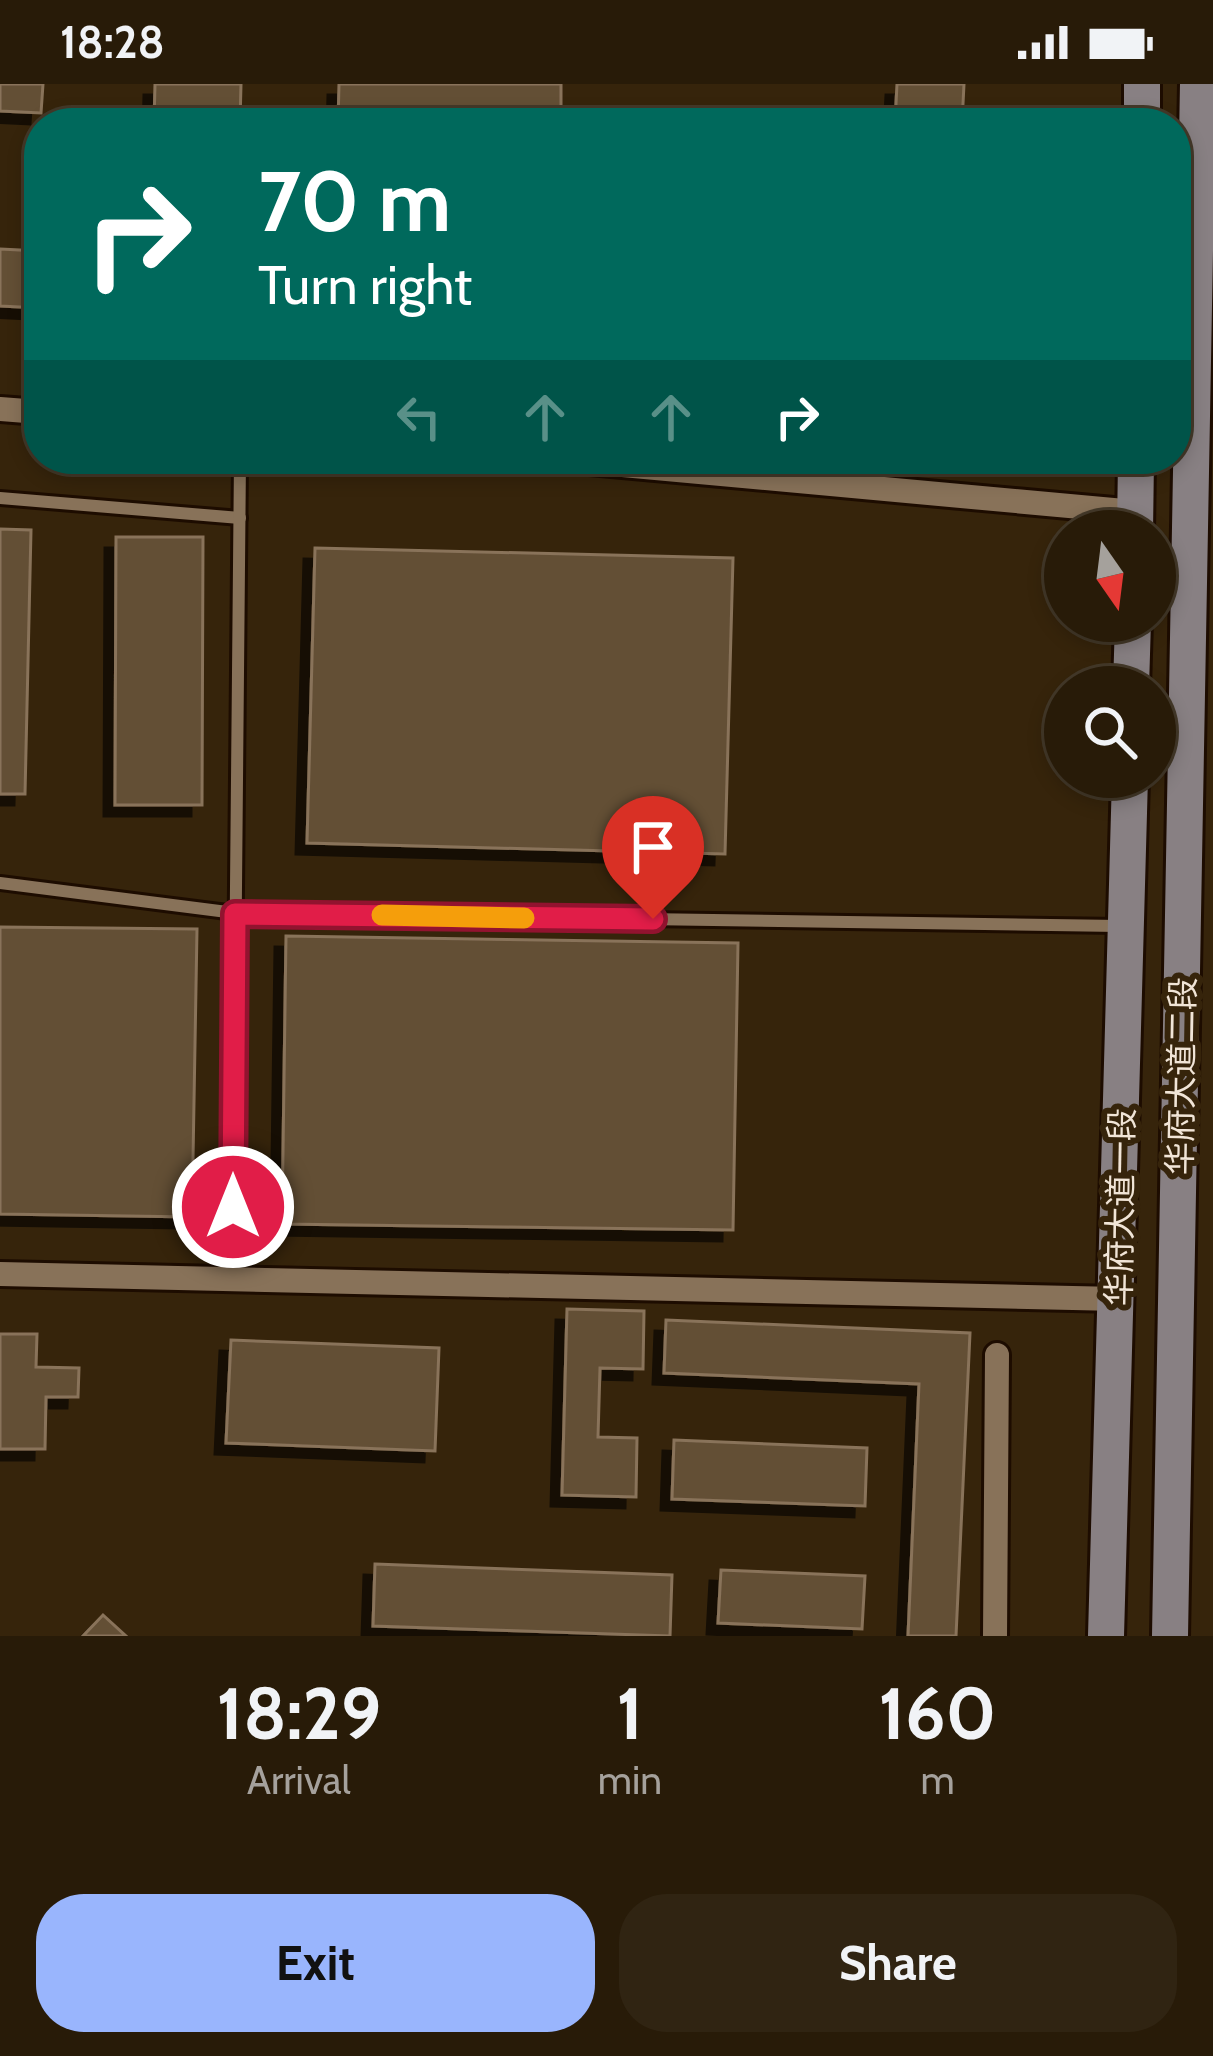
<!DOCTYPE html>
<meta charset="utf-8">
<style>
:root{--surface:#281b08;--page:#302412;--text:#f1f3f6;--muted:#a5a19c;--line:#443929;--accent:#99b5fd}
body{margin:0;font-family:Cabin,"Noto Sans SC",sans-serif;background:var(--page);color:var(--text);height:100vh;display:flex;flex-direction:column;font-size:45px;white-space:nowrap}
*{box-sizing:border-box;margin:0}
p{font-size:39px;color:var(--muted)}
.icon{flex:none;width:66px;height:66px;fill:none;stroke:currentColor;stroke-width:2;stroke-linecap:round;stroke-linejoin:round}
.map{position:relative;height:1552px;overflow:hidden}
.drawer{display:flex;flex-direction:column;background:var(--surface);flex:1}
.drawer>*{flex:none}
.guide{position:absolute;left:24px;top:24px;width:1167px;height:366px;border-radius:48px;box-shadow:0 6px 18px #0003,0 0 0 3px var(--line);background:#00695c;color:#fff;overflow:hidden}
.needle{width:78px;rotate:166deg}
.fabs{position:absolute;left:1044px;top:426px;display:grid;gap:24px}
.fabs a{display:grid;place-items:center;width:132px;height:132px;border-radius:50%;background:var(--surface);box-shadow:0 6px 18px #0003,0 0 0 3px var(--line);font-size:60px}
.pin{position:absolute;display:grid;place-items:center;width:102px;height:102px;color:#fff;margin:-123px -51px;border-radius:50% 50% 50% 0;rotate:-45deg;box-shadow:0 0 12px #0007}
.pin .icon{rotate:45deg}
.me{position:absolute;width:132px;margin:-66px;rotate:0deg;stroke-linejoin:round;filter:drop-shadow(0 0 9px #0008)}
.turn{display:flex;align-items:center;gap:42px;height:252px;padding:0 36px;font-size:54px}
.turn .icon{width:156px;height:156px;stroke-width:2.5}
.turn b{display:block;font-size:84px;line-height:102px}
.lanes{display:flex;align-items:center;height:114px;padding:0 36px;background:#0003;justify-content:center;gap:60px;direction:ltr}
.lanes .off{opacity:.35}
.eta{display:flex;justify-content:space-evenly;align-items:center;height:204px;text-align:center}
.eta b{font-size:72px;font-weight:700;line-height:84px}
.button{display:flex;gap:24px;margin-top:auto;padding:24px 36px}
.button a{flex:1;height:138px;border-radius:48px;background:var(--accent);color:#111;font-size:48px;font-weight:700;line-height:138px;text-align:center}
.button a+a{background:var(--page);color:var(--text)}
.status{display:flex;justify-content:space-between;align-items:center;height:84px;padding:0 60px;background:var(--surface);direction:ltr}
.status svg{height:33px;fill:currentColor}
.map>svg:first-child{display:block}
.building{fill:#634f36;stroke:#89735a;stroke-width:3;filter:url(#shadow)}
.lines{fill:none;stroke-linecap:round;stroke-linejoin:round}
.lane-casing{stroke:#1d0c00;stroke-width:18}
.street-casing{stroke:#1d0c00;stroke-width:30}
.secondary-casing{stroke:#1d0c00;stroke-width:42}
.lane{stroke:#887259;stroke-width:12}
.street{stroke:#887259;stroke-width:24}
.secondary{stroke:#888083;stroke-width:36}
.route-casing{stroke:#92132f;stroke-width:30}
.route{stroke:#e11d48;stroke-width:21}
.slow{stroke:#f59e0b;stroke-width:21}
.labels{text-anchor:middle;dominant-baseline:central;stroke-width:12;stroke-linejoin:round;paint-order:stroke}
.street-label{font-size:33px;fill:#f1e5d7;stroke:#36240b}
</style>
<div class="status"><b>18:28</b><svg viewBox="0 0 49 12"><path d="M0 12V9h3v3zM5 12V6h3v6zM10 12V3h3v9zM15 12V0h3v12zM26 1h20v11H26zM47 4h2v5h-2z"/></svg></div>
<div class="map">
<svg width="1213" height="1552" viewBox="0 0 1213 1552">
<defs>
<filter id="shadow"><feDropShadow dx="-11" dy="11" stdDeviation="0" flood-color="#0009"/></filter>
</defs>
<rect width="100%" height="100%" fill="#36240b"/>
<!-- building -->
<g class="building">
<path d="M0,0H43L41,29L0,27Z"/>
<path d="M155,0H241L240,39H154Z"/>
<path d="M339,0H561V39H338Z"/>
<path d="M897,0H964L962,39H895Z"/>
<path d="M0,165L39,167V224L0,222Z"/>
<path d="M0,445L31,446L25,710H0Z"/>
<path d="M116,453H203L202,721H115Z"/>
<path d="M315,464L733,474L725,770L307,759Z"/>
<path d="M0,843L197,845L192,1133L0,1130Z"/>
<path d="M286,852L738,859L733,1146L282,1140Z"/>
<path d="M567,1225L644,1227L643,1285L600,1284L598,1353L637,1354L636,1413L562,1411Z"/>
<path d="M666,1236L970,1249L956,1552H908L919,1300L664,1289Z"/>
<path d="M0,1250H37L36,1283L79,1284L78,1313H46L45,1365H0Z"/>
<path d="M231,1256L439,1264L435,1367L226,1359Z"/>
<path d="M674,1356L867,1364L865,1422L672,1415Z"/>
<path d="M375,1480L672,1491L670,1552L373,1542Z"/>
<path d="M721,1486L865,1492L862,1545L718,1539Z"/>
<path d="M103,1531L126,1552H83Z"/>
</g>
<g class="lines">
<defs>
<g id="lane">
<path d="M0,414L240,434"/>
<path d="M0,799L235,829L1119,842"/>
<path d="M233,1123L240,375"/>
</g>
<g id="street">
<path d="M0,325L39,328"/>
<path d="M557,375L1135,428"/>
<path d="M0,1190L1118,1215"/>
<path d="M995,1552L997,1271"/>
</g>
<g id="secondary">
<path d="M1142,39V0"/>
<path d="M1135,447L1136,375"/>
<path d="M1131,603L1133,537"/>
<path d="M1106,1552L1130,693"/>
<path d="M1170,1552L1198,0"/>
</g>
</defs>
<!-- lane casing -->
<use href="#lane" class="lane-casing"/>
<!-- street casing -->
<use href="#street" class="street-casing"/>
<!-- secondary casing -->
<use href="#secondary" class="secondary-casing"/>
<!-- lane -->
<use href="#lane" class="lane"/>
<!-- street -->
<use href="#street" class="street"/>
<!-- secondary -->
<use href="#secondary" class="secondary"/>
</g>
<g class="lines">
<defs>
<path id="route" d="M233,1123L235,830L653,835"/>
</defs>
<!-- route casing -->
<use href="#route" class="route-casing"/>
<!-- route -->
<use href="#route" class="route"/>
<!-- slow -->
<path class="slow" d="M382,831L524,834"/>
</g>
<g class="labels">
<!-- street labels -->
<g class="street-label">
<text transform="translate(1181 992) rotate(-89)">华府大道二段</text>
<text transform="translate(1120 1123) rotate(-89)">华府大道一段</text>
</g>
</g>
</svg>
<div class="fabs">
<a><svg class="needle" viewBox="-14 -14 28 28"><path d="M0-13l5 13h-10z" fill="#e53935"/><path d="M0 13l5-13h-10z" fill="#a5a19c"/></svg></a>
<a><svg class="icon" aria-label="search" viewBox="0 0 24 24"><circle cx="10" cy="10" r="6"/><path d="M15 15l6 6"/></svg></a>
</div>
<div class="pin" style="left:653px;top:835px;background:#d93025"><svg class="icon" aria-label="arrive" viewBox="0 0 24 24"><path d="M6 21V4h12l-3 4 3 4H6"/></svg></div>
<svg class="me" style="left:233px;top:1123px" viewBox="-20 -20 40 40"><circle r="17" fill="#e11d48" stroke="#fff" stroke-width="3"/><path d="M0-11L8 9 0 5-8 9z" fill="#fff"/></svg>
<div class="guide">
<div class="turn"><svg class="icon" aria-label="right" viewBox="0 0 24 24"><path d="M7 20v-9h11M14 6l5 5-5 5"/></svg><div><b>70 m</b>Turn right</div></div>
<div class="lanes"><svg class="icon off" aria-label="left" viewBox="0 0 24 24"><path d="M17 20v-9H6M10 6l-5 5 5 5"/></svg><svg class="icon off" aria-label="ahead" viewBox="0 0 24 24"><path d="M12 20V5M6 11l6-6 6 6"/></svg><svg class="icon off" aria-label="ahead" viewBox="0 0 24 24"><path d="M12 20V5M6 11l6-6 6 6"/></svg><svg class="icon" aria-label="right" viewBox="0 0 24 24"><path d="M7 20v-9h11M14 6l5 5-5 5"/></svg></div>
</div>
</div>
<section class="drawer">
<div class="eta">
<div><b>18:29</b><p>Arrival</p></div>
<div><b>1</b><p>min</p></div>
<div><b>160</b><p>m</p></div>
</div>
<div class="button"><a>Exit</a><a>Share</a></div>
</section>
